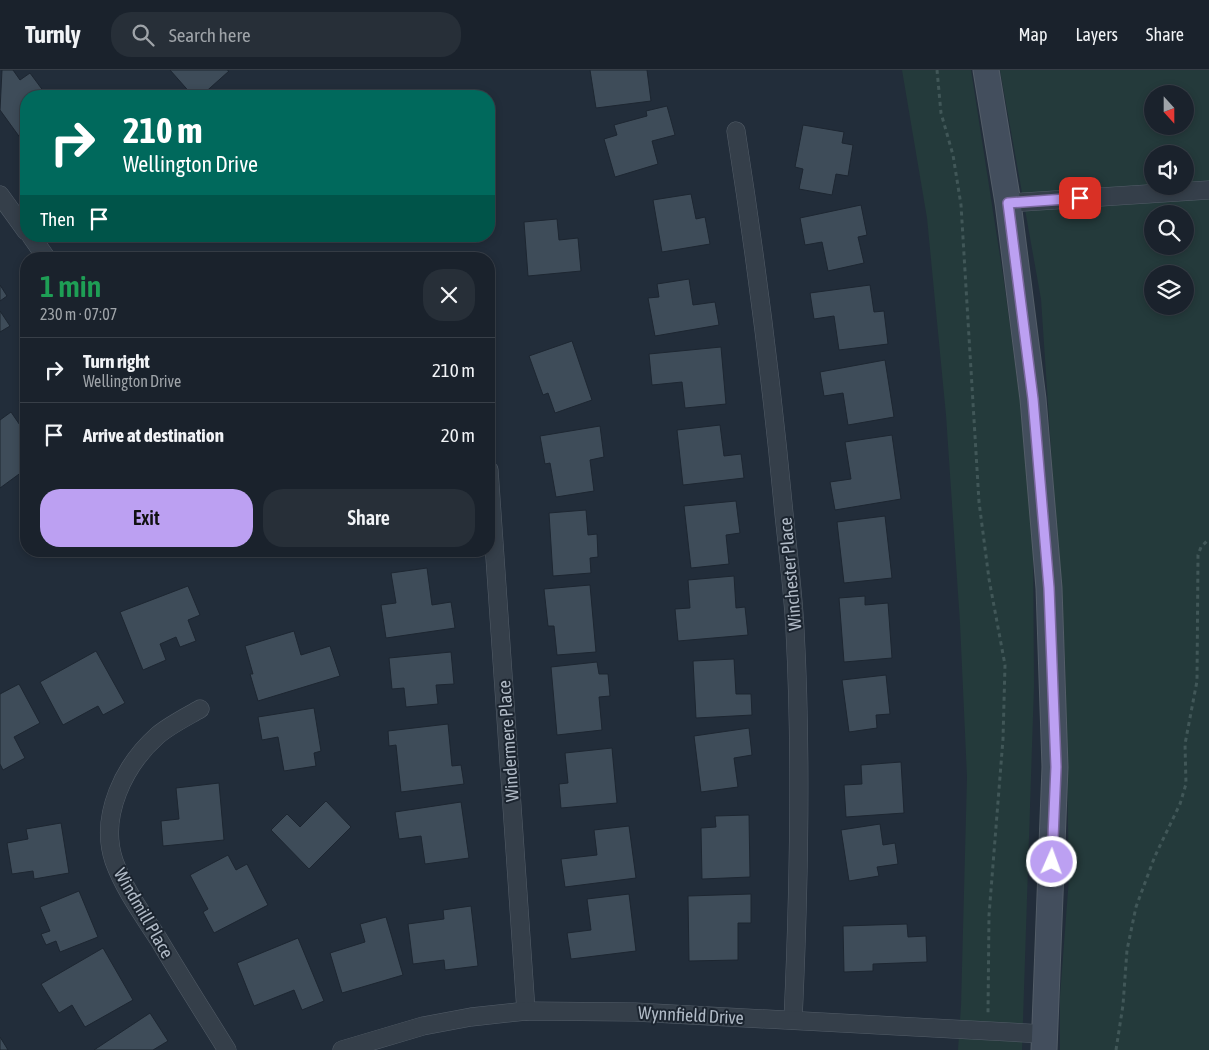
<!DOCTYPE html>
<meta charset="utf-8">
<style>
:root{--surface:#1a222c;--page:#272f38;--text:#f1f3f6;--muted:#9fa4a9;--line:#383f48;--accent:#bca0f2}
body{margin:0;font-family:"Asap Condensed",sans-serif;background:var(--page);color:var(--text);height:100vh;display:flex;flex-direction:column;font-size:19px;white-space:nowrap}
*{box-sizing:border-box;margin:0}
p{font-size:16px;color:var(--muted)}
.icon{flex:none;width:28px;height:28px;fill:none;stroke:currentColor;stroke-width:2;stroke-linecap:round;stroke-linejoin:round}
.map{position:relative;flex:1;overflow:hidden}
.panel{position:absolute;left:20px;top:182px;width:475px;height:305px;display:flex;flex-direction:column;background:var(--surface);border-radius:20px;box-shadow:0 2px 8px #0003,0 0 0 1px var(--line)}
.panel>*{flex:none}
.guide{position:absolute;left:20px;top:20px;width:475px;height:152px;border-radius:20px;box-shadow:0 2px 8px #0003,0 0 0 1px var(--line);background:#00695c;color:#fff;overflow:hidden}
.needle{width:32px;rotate:159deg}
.buttons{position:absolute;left:1144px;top:15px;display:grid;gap:10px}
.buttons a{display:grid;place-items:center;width:50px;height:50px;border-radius:50%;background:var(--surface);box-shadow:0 2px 8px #0003,0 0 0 1px var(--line);font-size:25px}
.pin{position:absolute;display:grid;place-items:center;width:42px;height:42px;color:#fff;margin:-21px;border-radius:10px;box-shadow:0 2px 8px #0006}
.me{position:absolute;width:55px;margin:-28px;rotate:2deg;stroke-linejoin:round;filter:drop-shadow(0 0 4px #0008)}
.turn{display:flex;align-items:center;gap:18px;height:105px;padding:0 20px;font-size:22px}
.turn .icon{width:65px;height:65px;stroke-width:2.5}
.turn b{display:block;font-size:35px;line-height:42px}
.then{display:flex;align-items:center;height:48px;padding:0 20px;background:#0003;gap:10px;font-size:19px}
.round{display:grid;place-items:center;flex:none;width:52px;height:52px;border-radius:20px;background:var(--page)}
.summary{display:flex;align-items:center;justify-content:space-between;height:85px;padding:0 20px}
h1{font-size:30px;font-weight:600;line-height:38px;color:#1e9e55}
.primary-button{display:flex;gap:10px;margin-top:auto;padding:10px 20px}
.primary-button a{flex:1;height:58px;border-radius:20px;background:var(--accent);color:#111;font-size:20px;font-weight:600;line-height:58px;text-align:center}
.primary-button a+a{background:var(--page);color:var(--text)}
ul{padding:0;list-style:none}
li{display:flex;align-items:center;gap:15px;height:65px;padding:0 20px;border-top:1px solid var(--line)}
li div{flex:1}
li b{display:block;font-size:19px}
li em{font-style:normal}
header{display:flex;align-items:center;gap:30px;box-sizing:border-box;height:70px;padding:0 25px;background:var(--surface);border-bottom:1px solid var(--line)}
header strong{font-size:24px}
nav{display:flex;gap:28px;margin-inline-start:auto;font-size:18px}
.search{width:350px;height:45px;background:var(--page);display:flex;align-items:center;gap:12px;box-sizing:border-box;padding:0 18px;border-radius:20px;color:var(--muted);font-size:19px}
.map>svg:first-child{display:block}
.green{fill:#243a3b;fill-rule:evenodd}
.building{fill:#3e4c59;stroke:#1d2631}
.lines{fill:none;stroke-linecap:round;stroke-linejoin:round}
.street-casing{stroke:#535d68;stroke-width:19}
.secondary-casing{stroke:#535d68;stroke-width:27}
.path{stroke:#415758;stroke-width:3;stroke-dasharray:4 4;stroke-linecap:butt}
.street{stroke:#353f4a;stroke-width:18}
.secondary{stroke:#434e5d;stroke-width:25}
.route-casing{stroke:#7a689d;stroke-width:12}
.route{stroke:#bca0f2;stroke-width:9}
.labels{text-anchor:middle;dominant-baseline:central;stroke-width:4;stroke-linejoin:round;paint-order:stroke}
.street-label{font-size:18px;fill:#b0bac6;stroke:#1b242f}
</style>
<header>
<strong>Turnly</strong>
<div class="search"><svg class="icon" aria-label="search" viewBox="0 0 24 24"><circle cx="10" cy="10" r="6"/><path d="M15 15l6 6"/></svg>Search here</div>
<nav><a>Map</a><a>Layers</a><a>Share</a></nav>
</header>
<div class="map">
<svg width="1209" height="980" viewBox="0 0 1209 980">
<rect width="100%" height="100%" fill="#222d3a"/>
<!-- green -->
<g class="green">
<path d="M902,0H971L1004,212L1020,331L1033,474L1034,616L1022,980H958L961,936L967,707L960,553L946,345L927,148Z"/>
<path d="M1000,0H1209V980H1060V926L1069,808L1065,589L1041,229ZM1152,24H1185V56H1152ZM1152,84H1185V116H1152ZM1152,144H1185V176H1152ZM1152,204H1185V236H1152Z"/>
</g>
<!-- building -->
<g class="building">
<path d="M2,0H13L20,10L30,3L47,26H26V65L21,69L0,40Z"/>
<path d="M170,0H227L229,1L201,26H193Z"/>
<path d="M590,0H647L651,31L596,38Z"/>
<path d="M667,36L675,65L652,71L658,94L615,107L604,69L617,65L614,55L647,46L646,41Z"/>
<path d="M803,55L844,62L842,73L853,75L848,106L836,104L832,125L799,119L803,99L795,97Z"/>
<path d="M691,124L696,149L705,147L710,174L662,182L653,130Z"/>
<path d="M861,135L867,165L858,167L864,193L828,201L822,172L805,175L800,148Z"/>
<path d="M557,149L559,170L578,168L581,201L528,206L524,152Z"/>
<path d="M689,209L693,235L715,232L719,255L655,266L648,228L659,227L657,214Z"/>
<path d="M0,215L7,226L0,231Z"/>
<path d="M870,215L874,242L884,241L888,274L839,280L834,246L814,249L810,223Z"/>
<path d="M0,241L10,256L0,262Z"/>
<path d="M572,271L592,330L555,343L548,323L543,325L529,286Z"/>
<path d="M721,277L726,334L685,338L682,312L652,315L649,284Z"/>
<path d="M885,290L894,347L848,355L843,323L824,326L820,302Z"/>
<path d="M26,326V343L19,330Z"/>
<path d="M11,342L26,364V399L0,418V350Z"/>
<path d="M720,355L724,386L741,384L744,408L683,415L677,360Z"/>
<path d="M600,356L604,387L590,390L594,421L556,427L550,393L545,394L540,366Z"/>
<path d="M892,365L901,429L835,440L830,412L851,409L845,372Z"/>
<path d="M736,431L740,463L726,465L729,494L691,498L684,436Z"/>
<path d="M586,440L588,465L597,464L598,487L590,488L591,503L553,506L549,443Z"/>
<path d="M885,446L892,508L844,513L837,452Z"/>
<path d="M427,498L432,535L451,532L455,558L386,568L381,535L396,533L391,503Z"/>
<path d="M734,506L736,538L745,537L748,565L678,571L675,539L690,538L688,510Z"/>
<path d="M590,515L596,582L557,585L554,556H548L544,519Z"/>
<path d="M188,516L200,545L188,550L196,571L180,577L176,567L160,574L166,590L143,600L120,542Z"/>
<path d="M865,526V535L888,533L892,588L844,592L839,528Z"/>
<path d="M294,561L301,585L330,576L340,606L258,631L250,604H253L245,576Z"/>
<path d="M96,581L125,633L103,645L98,636L63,655L40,612Z"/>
<path d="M451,582L454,614L436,615L438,634L406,637L404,618L392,619L389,588Z"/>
<path d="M734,589L736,624H751L752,645L696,648L693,591Z"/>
<path d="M597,592L599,604H608L610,626L599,627L602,660L557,665L551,597Z"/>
<path d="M886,605L890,644L876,645L877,658L849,662L842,610Z"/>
<path d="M19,614L40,653L14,667L25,688L3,700L0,694V624Z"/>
<path d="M314,638L321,681L314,683L316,696L284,701L278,667L262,670L258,647Z"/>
<path d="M448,654L452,696L461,695L464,714L401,722L396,675L389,676L388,661Z"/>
<path d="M749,658L752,685L734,688L738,717L701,722L694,666Z"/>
<path d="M612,678L617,733L561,738L559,714L568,713L565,683Z"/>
<path d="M901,692L904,743L846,747L844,715L862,714L861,695Z"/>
<path d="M219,713L224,770L163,776L161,751L179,749L176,718Z"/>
<path d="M326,731L351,757L309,799L271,760L287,744L300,757Z"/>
<path d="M461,732L469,788L425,794L421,766L399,769L395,742Z"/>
<path d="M749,745L750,807L702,809L701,758L716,757L715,746Z"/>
<path d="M61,753L69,803L34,809L33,801L12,804L7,773L28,769L26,759Z"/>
<path d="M880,754L883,775L895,773L898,794L877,797L879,806L849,811L841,760Z"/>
<path d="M629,756L636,808L565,817L561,789L597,785L594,760Z"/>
<path d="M228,785L236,800L247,794L268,835L214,863L203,842L208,839L190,805Z"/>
<path d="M79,821L98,867L60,882L56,871L46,875L41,864L50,861L40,837Z"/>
<path d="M629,824L636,881L571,889L567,863L591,860L587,829Z"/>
<path d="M751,824V853H738V890L689,891L688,826Z"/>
<path d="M471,836L478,896L445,900L444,890L413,894L408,854L444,849L443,840Z"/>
<path d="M386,847L403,905L342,923L330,883L365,872L360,854Z"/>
<path d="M907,854L908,867L926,866L927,892L873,894V901L844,902L843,856Z"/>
<path d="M298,868L324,931L302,940L294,920L254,936L237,893Z"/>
<path d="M103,878L133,930L85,957L72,935L59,943L41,914Z"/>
<path d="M150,943L168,971L153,980H94Z"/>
<path d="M0,967L8,980H0Z"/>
</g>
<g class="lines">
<defs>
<g id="street">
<path d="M736,61C756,189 772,315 784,444C788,482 793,521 795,560C802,689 799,820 793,950"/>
<path d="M0,125L26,161"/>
<path d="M1008,133L1209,120"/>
<path d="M31,166L47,189"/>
<path d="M489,400L526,941"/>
<path d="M200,639C186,647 170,655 158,665C124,695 99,746 114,791C124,819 143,845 159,870C181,907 204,943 227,980"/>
<path d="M342,980L423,956L471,947L526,941L635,942L1045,964"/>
</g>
<path id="secondary" d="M986,0L1008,133L1033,329L1049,518L1055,697L1044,980"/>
</defs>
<!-- street casing -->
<use href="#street" class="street-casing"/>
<!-- secondary casing -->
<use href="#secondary" class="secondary-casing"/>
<!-- path -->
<g class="path">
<path d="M937,0L941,43L953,85L961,135L979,432L989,509L1005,595L1003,669L989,845L988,943"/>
<path d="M1116,980L1123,935L1127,880L1136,837L1155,786L1180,734L1186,714L1185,674L1197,611L1198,485L1201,477L1209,469"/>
</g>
<!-- street -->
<use href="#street" class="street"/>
<!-- secondary -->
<use href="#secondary" class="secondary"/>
</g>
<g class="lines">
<defs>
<path id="route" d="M1052,792L1056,697L1049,518L1033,329L1008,133L1080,128"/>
</defs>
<!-- route casing -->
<use href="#route" class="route-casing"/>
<!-- route -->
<use href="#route" class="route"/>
</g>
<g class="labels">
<!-- street labels -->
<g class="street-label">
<text transform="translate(790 504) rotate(-95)">Winchester Place</text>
<text transform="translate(508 671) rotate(-94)">Windermere Place</text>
<text transform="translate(144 843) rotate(60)">Windmill Place</text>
<text transform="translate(691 945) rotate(3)">Wynnfield Drive</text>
</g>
</g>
</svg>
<div class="buttons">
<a><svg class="needle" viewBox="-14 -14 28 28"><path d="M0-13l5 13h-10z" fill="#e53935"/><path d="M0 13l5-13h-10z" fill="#9fa4a9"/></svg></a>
<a><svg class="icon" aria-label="sound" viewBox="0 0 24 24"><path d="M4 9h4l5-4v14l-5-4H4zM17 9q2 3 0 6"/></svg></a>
<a><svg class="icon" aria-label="search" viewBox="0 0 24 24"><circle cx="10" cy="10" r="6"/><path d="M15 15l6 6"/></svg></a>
<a><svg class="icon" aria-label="layers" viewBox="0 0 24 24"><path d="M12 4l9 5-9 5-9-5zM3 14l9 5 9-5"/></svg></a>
</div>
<div class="pin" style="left:1080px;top:128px;background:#d93025"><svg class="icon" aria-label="arrive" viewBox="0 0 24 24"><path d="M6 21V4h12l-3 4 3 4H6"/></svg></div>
<svg class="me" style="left:1052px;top:792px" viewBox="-20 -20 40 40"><circle r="17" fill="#bca0f2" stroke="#fff" stroke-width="3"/><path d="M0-11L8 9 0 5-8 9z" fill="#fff"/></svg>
<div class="guide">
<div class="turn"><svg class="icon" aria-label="right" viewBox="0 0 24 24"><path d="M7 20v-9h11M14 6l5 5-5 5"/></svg><div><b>210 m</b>Wellington Drive</div></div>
<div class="then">Then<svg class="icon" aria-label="arrive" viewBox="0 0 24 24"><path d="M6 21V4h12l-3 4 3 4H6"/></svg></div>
</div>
<section class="panel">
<div class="summary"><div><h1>1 min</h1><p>230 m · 07:07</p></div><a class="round"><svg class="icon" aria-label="close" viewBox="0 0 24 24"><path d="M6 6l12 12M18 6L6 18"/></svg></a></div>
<ul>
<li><svg class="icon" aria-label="right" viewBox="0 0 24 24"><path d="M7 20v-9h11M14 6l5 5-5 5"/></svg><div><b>Turn right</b><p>Wellington Drive</p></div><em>210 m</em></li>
<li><svg class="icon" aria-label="arrive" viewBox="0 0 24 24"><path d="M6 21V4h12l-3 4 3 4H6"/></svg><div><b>Arrive at destination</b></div><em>20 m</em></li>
</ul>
<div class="primary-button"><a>Exit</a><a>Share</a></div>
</section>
</div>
